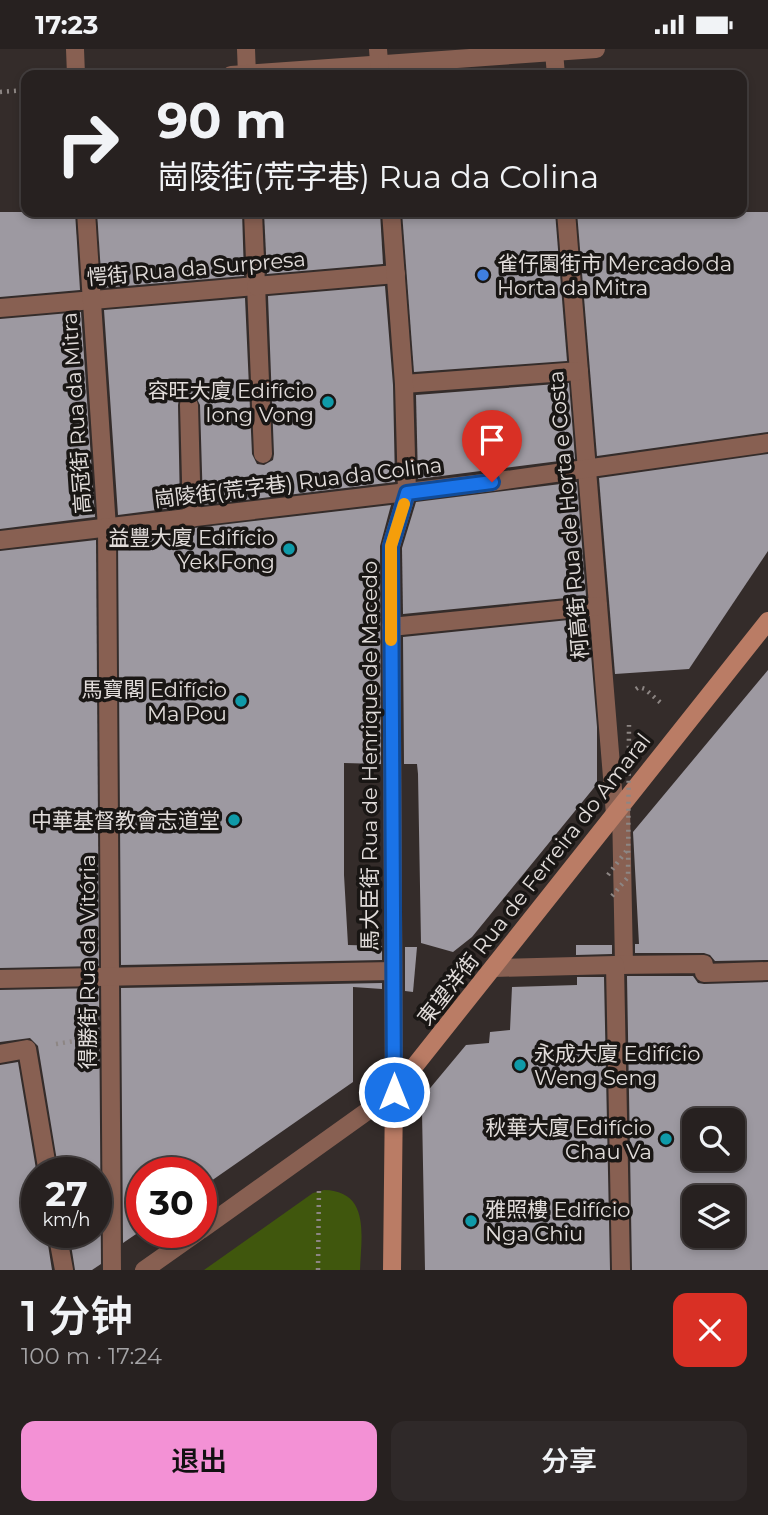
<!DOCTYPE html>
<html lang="zh">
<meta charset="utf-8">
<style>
:root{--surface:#272120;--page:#2f2929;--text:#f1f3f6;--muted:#a4a3a5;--line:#433e3e;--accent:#f391d5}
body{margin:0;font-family:Montserrat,"Noto Sans SC",sans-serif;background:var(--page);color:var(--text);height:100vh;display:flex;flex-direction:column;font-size:26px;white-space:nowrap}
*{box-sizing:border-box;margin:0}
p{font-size:23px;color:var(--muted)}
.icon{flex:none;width:38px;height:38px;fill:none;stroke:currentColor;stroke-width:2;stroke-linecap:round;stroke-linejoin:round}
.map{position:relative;height:1221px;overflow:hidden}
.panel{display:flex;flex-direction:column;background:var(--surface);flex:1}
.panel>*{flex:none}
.guide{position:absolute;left:21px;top:21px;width:726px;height:147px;border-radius:14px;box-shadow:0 4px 10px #0003,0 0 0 2px var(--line);background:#272120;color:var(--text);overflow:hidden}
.buttons{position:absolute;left:682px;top:1059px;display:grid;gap:14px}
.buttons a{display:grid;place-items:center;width:63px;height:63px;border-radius:14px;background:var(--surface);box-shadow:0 4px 10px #0003,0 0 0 2px var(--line);font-size:35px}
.speed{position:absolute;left:21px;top:1108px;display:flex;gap:14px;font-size:35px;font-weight:700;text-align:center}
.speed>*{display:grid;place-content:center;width:91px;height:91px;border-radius:50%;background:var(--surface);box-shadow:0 4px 10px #0003,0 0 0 2px var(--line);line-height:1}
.speed small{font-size:18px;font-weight:400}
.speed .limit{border:10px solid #d22;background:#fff;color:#111}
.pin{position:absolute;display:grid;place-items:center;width:60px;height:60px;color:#fff;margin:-72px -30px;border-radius:50% 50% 50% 0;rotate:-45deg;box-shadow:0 0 7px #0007}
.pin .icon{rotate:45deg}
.me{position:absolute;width:77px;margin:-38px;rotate:0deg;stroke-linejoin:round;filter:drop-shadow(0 0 5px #0008)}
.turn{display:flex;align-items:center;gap:24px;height:147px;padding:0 21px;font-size:32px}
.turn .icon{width:91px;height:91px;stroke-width:2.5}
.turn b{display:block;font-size:49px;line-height:60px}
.round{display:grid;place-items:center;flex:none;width:74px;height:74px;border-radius:14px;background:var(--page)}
.overview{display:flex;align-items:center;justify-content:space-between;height:119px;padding:0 21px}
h1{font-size:42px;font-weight:600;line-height:52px}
.cta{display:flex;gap:14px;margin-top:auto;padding:14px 21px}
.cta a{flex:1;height:80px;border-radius:14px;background:var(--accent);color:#111;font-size:28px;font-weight:600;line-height:80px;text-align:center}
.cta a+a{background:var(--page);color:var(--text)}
.status{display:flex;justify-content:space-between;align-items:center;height:49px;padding:0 35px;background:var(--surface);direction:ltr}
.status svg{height:19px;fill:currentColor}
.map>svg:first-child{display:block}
.green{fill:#40570d}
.building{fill:#9d99a1;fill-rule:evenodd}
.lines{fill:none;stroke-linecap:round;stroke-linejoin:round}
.path{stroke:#8d8684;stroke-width:4.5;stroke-dasharray:2 5;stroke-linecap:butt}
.pedestrian{stroke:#886052;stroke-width:18}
.minor{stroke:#886052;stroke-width:18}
.secondary{stroke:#ba7c65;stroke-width:18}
.path-bridge{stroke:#8d8684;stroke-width:4.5;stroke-dasharray:2 5;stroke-linecap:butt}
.route-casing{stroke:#114b97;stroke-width:18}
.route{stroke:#1a73e8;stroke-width:12}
.slow{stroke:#f59e0b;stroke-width:12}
.shop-dot{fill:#3f7fe0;stroke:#191614;stroke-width:2.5}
.culture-dot{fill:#0f9aa8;stroke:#191614;stroke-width:2.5}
.labels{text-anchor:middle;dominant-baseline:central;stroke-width:7;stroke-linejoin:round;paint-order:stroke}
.poi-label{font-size:21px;fill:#e1dcda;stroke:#191614;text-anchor:end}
.street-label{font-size:21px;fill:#e1dcda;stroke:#191614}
</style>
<div class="status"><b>17:23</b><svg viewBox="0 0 49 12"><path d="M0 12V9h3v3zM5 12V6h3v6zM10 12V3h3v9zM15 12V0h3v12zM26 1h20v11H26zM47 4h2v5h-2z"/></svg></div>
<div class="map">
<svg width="768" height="1221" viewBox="0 0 768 1221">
<rect width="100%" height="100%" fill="#342c2a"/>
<!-- green -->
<path class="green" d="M324,1141C371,1142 361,1188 360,1221H204L313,1144Z"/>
<!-- building -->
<g class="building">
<path d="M0,163H75L80,241L0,248Z"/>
<path d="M97,163H242L244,227L102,239Z"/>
<path d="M264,163H380L383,215L267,225Z"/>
<path d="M402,163H555L567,312L414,323Z"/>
<path d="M577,163H768V383L597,407Z"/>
<path d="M385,237L393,336L395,433L203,456L200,356L195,346L188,345L179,350L178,356L180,458L118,466L104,261L245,249L252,405L257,415L264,416L273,411L274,405L268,247Z"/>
<path d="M81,263L95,468L0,480V270Z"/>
<path d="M569,334L575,410L418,430L416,346Z"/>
<path d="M768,405V502L689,620L615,625L599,429Z"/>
<path d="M577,433L586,547L403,565L402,499L416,453Z"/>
<path d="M391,456L380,497L381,715L344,714V826L348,896L382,897V911L121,916L118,488Z"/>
<path d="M96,491L99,917L0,919V502Z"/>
<path d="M588,569L597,678V735L472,888L453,903L421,894L418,725L417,715H404L403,588Z"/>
<path d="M768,621V911L715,912L710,906L704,904H635V895H639L633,783Z"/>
<path d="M576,896H612V905L576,906Z"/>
<path d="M405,898H417L413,943L405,942Z"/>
<path d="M627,927H693L698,934L704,935L768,933V1221H632ZM695,1071H733V1110H695ZM695,1148H733V1186H695Z"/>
<path d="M577,928H604L610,1221H425L422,1063L426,1044L466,996L489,994L490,983L510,981L512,938L577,936Z"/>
<path d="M382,934V940L353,938V1033L201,1139V1124H142V1181L123,1194L121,939Z"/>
<path d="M99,939L101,1215L92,1221H75L69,1183H96V1124H59L38,997L30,989L0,993V941Z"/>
<path d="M18,1013L37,1126V1183H46L52,1221H0V1016Z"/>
</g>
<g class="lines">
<!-- path -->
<g class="path">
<path d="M0,43L26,41"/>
<path d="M636,640L639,638L645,640L662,655"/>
<path d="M56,995L81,991"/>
<path d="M318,1221L319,1137"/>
</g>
<!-- pedestrian -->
<g class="pedestrian">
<path d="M246,0L247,26"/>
<path d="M554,3L556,26"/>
<path d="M231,26L596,0"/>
<path d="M253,163L263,405"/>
<path d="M566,163L615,765"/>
<path d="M0,259L256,237"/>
<path d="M404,335L579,322"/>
<path d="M189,356L192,469"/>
<path d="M492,433L768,394"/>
<path d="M391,578L598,557"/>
<path d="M621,758L624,916"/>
<path d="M615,916L704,915V924L768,922"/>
<path d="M0,1005L27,1000L48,1124"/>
<path d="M57,1183L64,1221"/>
</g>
<!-- minor -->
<g class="minor">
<path d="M75,0L76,26"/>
<path d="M378,0L380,26"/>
<path d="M86,163L107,479L112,1221"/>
<path d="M256,237L396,225"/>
<path d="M0,491L492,433"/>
<path d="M493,919L615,916L621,1221"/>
<path d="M0,930L393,922"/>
<path d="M201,1181L394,1043L391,497L407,444L404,335L391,163"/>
<path d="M144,1221L198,1183"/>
</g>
<!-- secondary -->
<path class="secondary" d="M392,1221L394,1043L768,572"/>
<!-- path-bridge -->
<g class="path-bridge">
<path d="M608,826L627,801"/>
<path d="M612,847L628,828L629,676"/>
</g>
</g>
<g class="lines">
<defs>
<path id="route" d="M394,1043L391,497L407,444L492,433"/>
</defs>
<!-- route casing -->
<use href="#route" class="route-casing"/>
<!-- route -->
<use href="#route" class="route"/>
<!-- slow -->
<path class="slow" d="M391,591V497L404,455"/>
</g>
<!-- markers -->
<circle class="shop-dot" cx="483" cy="226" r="7"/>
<g class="culture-dot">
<circle cx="328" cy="353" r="7"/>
<circle cx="289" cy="500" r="7"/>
<circle cx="241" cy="652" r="7"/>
<circle cx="234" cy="771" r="7"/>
<circle cx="520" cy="1016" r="7"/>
<circle cx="666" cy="1090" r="7"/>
<circle cx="471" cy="1172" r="7"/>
</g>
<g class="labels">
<!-- poi labels -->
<g class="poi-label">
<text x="497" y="214" text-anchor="start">雀仔園街市 Mercado da<tspan x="497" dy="24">Horta da Mitra</tspan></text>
<text x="314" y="341">容旺大廈 Edifício<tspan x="314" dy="24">Iong Vong</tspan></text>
<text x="275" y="488">益豐大廈 Edifício<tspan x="275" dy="24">Yek Fong</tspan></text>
<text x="227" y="640">馬寶閣 Edifício<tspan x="227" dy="24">Ma Pou</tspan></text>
<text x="220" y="771">中華基督教會志道堂</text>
<text x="534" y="1004" text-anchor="start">永成大廈 Edifício<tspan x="534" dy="24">Weng Seng</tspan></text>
<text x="652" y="1078">秋華大廈 Edifício<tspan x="652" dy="24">Chau Va</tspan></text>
<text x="485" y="1160" text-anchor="start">雅照樓 Edifício<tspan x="485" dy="24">Nga Chiu</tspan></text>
</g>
<!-- street labels -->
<g class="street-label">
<text transform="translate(196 219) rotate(-5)">愕街 Rua da Surpresa</text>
<text transform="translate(76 364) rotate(-94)">高冠街 Rua da Mitra</text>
<text transform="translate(298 433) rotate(-7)">崗陵街(荒字巷) Rua da Colina</text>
<text transform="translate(568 466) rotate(-95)">柯高街 Rua de Horta e Costa</text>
<text transform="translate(369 707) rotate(-90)">馬大臣街 Rua de Henrique de Macedo</text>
<text transform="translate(534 830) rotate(-52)">東望洋街 Rua de Ferreira do Amaral</text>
<text transform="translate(87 913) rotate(-90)">得勝街 Rua da Vitória</text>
</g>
</g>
</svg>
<div class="buttons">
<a><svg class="icon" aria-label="search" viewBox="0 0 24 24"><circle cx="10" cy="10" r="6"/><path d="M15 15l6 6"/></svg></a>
<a><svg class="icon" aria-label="layers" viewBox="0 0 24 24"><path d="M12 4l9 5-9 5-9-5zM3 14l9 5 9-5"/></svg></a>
</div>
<div class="speed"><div>27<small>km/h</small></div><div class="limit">30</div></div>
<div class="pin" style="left:492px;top:433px;background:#d93025"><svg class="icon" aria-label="arrive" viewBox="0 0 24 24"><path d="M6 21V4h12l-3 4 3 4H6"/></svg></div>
<svg class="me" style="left:394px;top:1043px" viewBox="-20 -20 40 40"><circle r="17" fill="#1a73e8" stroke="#fff" stroke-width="3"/><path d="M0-11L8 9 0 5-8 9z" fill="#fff"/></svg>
<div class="guide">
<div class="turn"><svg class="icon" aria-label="right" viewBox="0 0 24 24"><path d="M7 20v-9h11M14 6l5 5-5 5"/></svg><div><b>90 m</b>崗陵街(荒字巷) Rua da Colina</div></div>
</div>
</div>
<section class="panel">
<div class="overview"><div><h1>1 分钟</h1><p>100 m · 17:24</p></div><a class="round" style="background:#d93025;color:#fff"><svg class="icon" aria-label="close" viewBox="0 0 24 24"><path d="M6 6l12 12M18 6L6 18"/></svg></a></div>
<div class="cta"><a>退出</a><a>分享</a></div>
</section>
